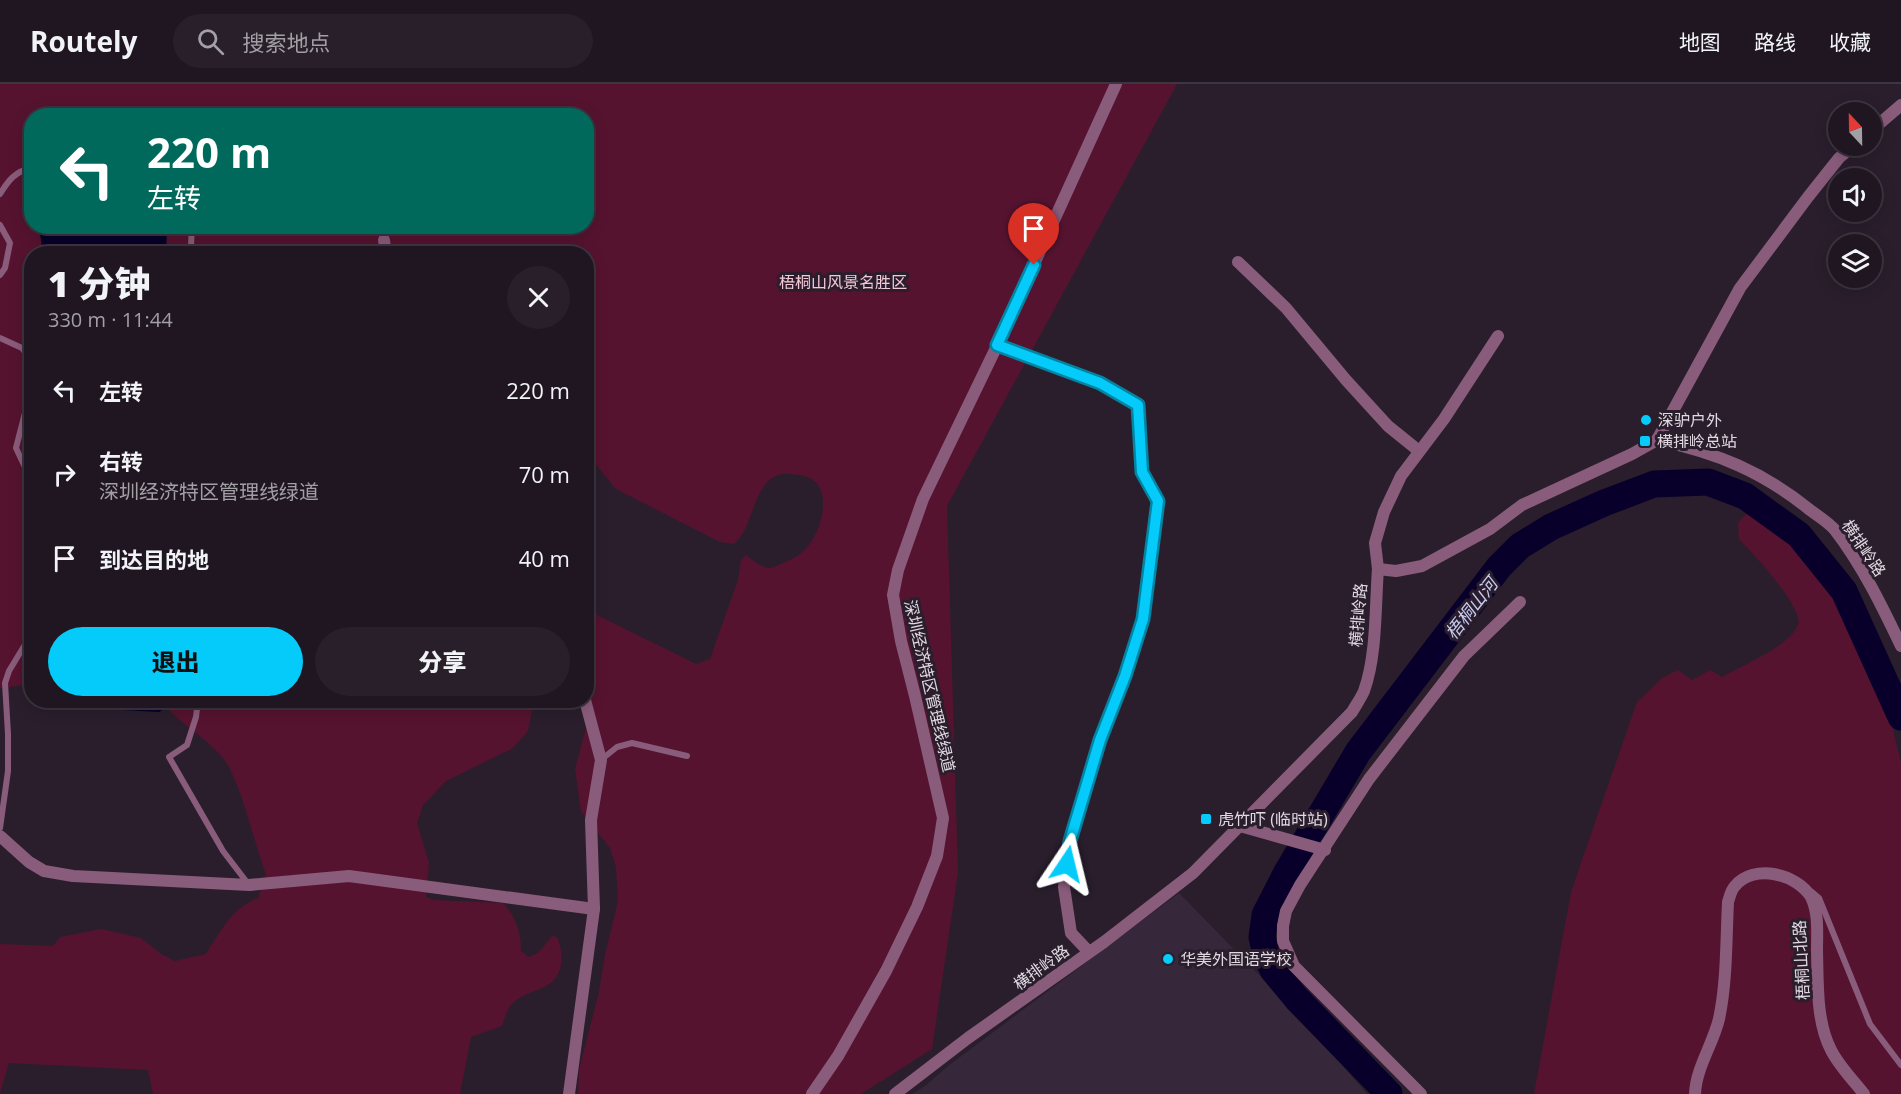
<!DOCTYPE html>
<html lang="zh">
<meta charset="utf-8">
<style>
:root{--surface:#201622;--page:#281f2a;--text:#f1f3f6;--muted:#a29fa5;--line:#3d3540;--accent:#04cbf9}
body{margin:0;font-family:"Open Sans","Noto Sans SC",sans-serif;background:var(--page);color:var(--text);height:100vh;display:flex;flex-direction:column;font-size:22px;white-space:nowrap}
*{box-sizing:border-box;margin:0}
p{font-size:20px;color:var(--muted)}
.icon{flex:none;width:33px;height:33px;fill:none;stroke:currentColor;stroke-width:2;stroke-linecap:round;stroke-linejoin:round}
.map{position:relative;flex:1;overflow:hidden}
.drawer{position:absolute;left:24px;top:162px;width:570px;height:462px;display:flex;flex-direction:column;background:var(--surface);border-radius:24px;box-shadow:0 3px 15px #0003,0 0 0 2px var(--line)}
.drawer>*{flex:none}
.guide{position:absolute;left:24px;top:24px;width:570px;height:126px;border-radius:24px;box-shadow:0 3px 15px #0003,0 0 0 2px var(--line);background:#00695c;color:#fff;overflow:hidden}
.needle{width:39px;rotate:338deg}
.tools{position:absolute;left:1828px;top:18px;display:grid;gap:12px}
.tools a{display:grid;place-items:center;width:54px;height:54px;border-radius:50%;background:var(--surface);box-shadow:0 3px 15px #0003,0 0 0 2px var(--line);font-size:30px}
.pin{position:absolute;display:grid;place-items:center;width:51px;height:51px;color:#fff;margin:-62px -26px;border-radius:50% 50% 50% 0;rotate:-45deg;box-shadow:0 0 6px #0007}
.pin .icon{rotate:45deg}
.me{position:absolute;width:66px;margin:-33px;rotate:10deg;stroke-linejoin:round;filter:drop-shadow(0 0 4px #0008)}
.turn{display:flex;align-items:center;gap:21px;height:126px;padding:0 24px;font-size:27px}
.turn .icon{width:78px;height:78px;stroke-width:2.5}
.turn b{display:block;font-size:42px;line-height:51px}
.round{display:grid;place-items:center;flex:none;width:63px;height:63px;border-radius:32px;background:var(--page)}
.overview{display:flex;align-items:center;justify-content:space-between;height:102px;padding:0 24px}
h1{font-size:36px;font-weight:800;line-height:45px}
.action{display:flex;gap:12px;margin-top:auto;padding:12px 24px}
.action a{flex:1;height:69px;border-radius:36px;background:var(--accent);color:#111;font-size:24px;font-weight:800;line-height:69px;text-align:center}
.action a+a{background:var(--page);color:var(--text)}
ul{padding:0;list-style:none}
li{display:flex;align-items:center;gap:18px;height:84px;padding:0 24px}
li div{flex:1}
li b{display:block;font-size:22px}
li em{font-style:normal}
header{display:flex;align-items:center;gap:36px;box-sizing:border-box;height:84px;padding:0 30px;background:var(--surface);border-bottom:2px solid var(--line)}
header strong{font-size:28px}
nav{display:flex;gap:33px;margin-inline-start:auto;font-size:21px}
.search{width:420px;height:54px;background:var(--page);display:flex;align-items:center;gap:15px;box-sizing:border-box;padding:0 21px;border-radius:33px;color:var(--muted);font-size:22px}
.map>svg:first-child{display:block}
.built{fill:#36273a}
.green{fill:#561330}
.water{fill:#08002b}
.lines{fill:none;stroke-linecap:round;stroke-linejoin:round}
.river{stroke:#08002b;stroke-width:27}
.service{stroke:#8a5c7c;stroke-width:6}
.minor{stroke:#8a5c7c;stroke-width:12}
.tertiary{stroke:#8a5c7c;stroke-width:12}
.route-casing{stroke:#0384a2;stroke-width:15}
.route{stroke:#04cbf9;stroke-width:10}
.poi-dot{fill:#04cbf9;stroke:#2a1e2d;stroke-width:2}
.labels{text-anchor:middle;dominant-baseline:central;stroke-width:6;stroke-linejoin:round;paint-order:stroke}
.park-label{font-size:16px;fill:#f5c8d6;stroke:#2a1e2d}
.poi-label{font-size:16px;fill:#e0d9e2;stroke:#2a1e2d;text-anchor:start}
.street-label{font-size:16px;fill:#e0d9e2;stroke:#2a1e2d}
.water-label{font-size:18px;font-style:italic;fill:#c8ccf3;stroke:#2a1e2d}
</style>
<header>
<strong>Routely</strong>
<div class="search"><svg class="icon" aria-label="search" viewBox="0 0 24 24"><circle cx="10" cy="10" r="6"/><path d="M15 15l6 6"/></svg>搜索地点</div>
<nav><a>地图</a><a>路线</a><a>收藏</a></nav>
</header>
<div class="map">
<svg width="1901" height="1010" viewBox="0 0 1901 1010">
<rect width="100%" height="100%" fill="#2a1e2d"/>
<!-- built -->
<path class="built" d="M1179,809L1308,941L1367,1010H912L925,1002L948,982Z"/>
<!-- green -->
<g class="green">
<path d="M0,0H1177L947,422L958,788L932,965L861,1010H578L579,986L599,908L605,871L618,817L616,783L610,764L581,727L575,685L592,622L586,584L587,526L696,580L710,575L738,496L741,476L746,471C752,476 762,484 770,484C774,484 779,480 783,479C793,475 802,470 809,461C824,441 835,395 799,391C789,390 781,388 772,394C752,408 752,446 734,460L720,458L616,405L587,370L586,170L166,169L167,143L586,142V32H32V142L39,143L43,169L32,170L31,205L26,212L29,231L32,235L31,595L24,601L0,604Z"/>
<path d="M1755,427C1838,467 1882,594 1901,678V1010H1534L1571,808L1637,618L1662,594L1678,586L1692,596L1710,586L1722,593C1742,581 1789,563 1798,541C1805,525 1751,467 1739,455L1738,439L1745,431Z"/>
<path d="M177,617H534L528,647L513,664L446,697L423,721L417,739L429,779L426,813L434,816L503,819C516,833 521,848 521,867L529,873L538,869L552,852L557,853C564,868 564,890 549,900C536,909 519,909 509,924C506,929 504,936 502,942L471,953L460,1010H153L148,986L9,979L0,1009V860L53,862L60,853L101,845L141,854L161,870L175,877L206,870C221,847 231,825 258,814L266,791C255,760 248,729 236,698C233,693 231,686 228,681C214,659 186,644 167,624L176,619Z"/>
</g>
<!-- water -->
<g class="water">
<path d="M39,143H167L166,169H43Z"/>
<path d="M75,617H177L176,619L159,628L84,624Z"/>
</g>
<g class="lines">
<!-- river -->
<path class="river" d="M1389,1010L1297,915L1273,886L1266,871L1262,853L1265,831L1287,788L1358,668L1499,483L1520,462L1551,443L1604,419L1654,400L1708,398L1745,412L1799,451L1844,507L1901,633"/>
<!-- service -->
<g class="service">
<path d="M158,32H171"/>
<path d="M0,110C8,97 15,87 32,84"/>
<path d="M0,141L10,159L5,184L0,191"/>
<path d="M188,170L191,161L192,142"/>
<path d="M0,254L22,264L30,275L31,290L27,321L16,364L32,398"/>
<path d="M198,616L196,633L187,661L169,673L223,767L249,801"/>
<path d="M602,675L617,663L632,659L687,672"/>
<path d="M0,744L8,687V650L5,599L9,587L32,549"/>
<path d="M1812,808L1819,814L1870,940L1901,981"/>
</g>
<!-- minor -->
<g class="minor">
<path d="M1872,46L1901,21"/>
<path d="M384,156L386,170"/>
<path d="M1238,178L1286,224L1346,296L1388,342L1419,367"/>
<path d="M997,261L1100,299L1139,321L1142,388L1158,417L1143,535L1125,592L1100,656L1070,757L1064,803L1071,849L1089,868"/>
<path d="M1657,356L1740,204L1808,113L1839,74L1853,62"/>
<path d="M1378,485L1375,459L1384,428L1401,392L1444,335L1498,252"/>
<path d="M1240,742L1325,766"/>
<path d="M0,752L29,778L44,787L73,792L249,801L349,792L594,825"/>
<path d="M569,1010L594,825L591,736L601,676L585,616"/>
<path d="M812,1010L838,972L886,887L917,823L937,772L943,734L915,612L901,557L893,511L898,486L923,415L994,268L1116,0"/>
<path d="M895,1010L968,954L1104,858L1193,789L1352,628C1356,621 1361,614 1364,607C1377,571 1375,523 1378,485L1396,487L1422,482L1490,445L1522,421L1632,370L1657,356C1717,369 1762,387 1810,426C1818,432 1828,438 1835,446C1862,481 1882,522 1901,562"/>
<path d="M1421,1010L1294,882L1283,857V842L1286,827L1300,801L1369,695L1464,572L1520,518"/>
</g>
<!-- tertiary -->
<path class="tertiary" d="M1695,1010C1696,984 1713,960 1719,935C1727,897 1726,857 1728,818C1730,812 1731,806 1735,802C1754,779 1797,790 1811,813C1819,829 1817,850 1817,867C1818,899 1816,937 1831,966C1839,982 1853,996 1864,1010"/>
</g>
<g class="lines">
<defs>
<path id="route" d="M1034,181L997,261L1100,299L1138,321L1142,388L1158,417L1143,535L1125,592L1100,656L1070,757L1067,780"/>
</defs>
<!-- route casing -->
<use href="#route" class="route-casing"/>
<!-- route -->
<use href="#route" class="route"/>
</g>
<!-- markers -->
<g class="poi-dot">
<circle cx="1646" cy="336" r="6"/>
<rect x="1639" y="351" width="12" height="12" rx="3"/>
<rect x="1200" y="729" width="12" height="12" rx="3"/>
<circle cx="1168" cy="875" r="6"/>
</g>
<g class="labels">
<!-- park labels -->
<g class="park-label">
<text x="843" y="198">梧桐山风景名胜区</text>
</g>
<!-- poi labels -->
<g class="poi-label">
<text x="1658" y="336">深驴户外</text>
<text x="1657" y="357">横排岭总站</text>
<text x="1218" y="735">虎竹吓 (临时站)</text>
<text x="1180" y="875">华美外国语学校</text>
</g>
<!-- street labels -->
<g class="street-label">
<text transform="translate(1864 464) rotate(56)">横排岭路</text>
<text transform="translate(1358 531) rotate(-85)">横排岭路</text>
<text transform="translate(930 602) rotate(77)">深圳经济特区管理线绿道</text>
<text transform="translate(1801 876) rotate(-93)">梧桐山北路</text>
<text transform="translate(1041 883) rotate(-36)">横排岭路</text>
</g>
<!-- water labels -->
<g class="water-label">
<text transform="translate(1471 524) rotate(-52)">梧桐山河</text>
</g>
</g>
</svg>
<div class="tools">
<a><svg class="needle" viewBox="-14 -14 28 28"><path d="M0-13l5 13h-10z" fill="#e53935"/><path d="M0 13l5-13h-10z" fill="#a29fa5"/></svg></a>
<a><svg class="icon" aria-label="sound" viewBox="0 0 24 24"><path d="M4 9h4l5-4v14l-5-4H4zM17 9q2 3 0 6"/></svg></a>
<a><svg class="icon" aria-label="layers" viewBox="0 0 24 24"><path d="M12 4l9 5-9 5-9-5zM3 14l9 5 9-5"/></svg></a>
</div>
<div class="pin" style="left:1034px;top:181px;background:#d93025"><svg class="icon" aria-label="arrive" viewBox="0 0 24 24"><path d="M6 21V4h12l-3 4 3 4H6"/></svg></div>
<svg class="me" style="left:1067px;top:780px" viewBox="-20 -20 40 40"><path d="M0-17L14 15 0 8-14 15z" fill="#04cbf9" stroke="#fff" stroke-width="4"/></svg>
<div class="guide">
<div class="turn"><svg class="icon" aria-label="left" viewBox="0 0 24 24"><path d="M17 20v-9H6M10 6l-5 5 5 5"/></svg><div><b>220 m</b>左转</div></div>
</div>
<section class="drawer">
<div class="overview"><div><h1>1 分钟</h1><p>330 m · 11:44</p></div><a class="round"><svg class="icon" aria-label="close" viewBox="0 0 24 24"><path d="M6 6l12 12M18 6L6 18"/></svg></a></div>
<ul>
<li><svg class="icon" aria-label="left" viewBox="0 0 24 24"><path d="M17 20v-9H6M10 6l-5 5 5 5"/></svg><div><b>左转</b></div><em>220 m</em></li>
<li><svg class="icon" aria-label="right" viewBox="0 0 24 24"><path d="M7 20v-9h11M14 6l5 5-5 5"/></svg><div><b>右转</b><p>深圳经济特区管理线绿道</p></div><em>70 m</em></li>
<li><svg class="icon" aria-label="arrive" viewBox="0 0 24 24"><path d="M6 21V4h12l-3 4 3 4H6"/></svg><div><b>到达目的地</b></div><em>40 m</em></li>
</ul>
<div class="action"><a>退出</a><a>分享</a></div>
</section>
</div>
